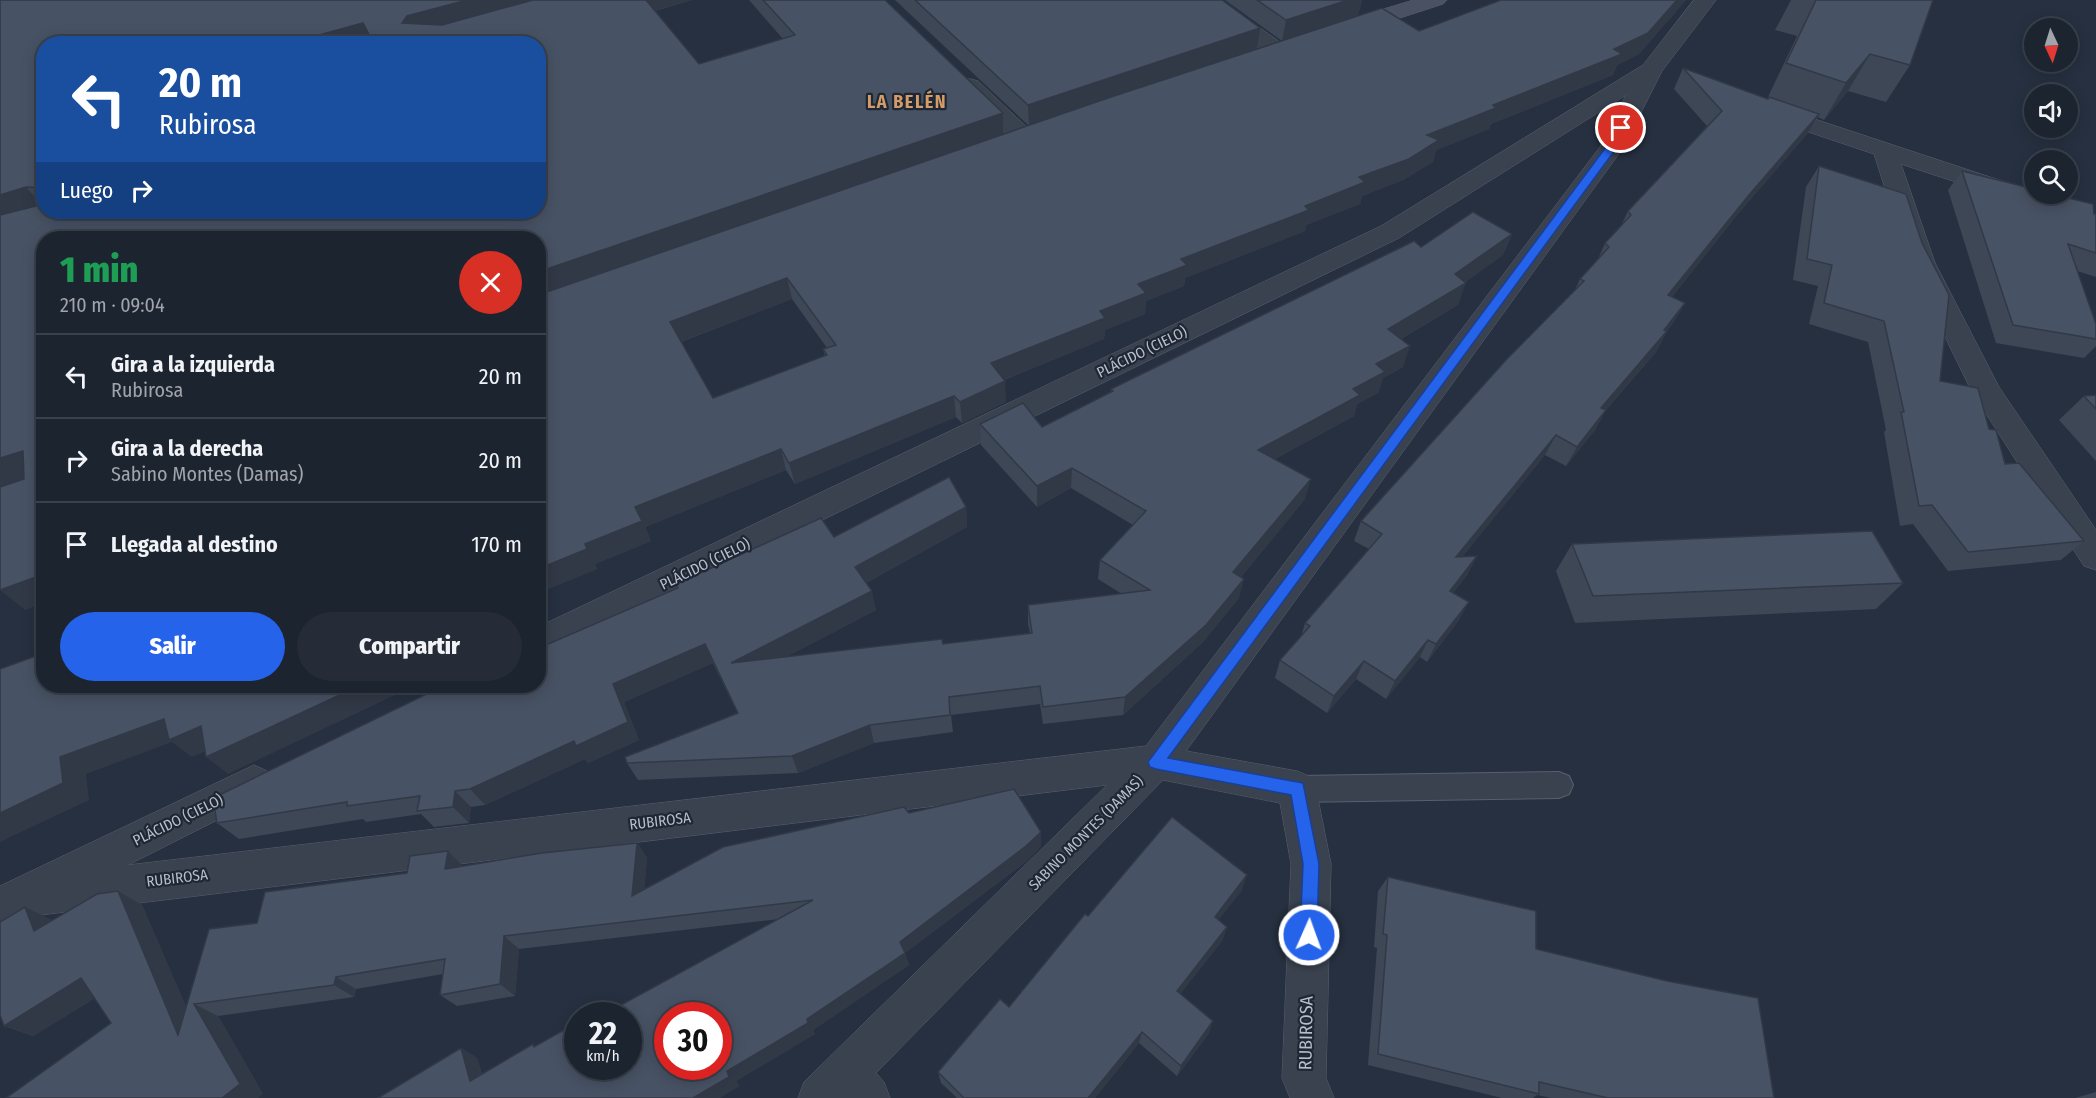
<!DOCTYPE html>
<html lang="es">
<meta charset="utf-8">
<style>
:root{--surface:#1c2430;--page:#252c38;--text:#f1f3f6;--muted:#a0a4ab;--line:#3a414c;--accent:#2563eb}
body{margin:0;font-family:"Fira Sans Condensed",sans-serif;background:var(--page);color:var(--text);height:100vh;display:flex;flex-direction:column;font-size:22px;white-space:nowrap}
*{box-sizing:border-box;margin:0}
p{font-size:20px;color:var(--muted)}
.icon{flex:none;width:33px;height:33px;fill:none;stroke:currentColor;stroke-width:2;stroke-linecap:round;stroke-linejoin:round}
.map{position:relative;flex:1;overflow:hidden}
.sheet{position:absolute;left:36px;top:231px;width:510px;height:462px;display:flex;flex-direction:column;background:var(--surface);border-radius:24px;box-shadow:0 3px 15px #0003,0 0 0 2px var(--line)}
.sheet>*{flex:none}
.top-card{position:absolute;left:36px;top:36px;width:510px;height:183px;border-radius:24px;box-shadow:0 3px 15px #0003,0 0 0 2px var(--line);background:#1a4fa0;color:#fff;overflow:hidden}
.needle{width:39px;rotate:176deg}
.fabs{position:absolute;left:2024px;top:18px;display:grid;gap:12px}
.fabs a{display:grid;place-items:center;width:54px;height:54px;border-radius:50%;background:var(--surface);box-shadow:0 3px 15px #0003,0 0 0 2px var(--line);font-size:30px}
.speed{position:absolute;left:564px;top:1002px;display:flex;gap:12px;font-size:30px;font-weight:700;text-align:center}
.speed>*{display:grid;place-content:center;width:78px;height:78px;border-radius:50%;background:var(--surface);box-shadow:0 3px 15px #0003,0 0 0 2px var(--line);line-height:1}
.speed small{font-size:15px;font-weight:400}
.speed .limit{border:9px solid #d22;background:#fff;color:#111}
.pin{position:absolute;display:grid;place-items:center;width:51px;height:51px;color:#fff;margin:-26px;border:3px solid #fff;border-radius:50%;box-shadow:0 2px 6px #0007}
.me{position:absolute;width:66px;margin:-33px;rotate:2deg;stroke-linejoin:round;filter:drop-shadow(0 0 4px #0008)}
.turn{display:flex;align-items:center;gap:21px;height:126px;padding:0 24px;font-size:27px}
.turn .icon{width:78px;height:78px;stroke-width:2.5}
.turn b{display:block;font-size:42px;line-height:51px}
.then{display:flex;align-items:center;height:57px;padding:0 24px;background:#0003;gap:12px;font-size:22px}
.round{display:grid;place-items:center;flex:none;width:63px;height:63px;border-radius:32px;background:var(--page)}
.overview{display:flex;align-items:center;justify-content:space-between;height:102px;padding:0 24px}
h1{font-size:36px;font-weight:800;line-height:45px;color:#1e9e55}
.primary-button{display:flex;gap:12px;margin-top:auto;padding:12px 24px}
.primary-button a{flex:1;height:69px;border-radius:36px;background:var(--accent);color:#fff;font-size:24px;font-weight:800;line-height:69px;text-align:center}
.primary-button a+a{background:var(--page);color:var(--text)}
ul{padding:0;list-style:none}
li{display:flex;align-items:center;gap:18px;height:84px;padding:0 24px;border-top:2px solid var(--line)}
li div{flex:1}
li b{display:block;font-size:22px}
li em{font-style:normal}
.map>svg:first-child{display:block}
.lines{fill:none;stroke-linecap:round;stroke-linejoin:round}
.lane-casing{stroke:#58606d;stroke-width:2}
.street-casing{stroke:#58606d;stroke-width:1}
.secondary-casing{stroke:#58606d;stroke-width:1}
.lane{fill:#3a4250;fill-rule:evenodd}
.street{fill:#3a4250;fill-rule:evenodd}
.secondary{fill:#495163;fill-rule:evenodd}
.wall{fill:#3d4756;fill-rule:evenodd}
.shaded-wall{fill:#323946}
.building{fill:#475264;stroke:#323946;stroke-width:1.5;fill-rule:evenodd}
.route{fill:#2563eb;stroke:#184099;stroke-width:1.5}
.labels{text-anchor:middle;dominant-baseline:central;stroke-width:4.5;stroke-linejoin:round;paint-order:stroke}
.street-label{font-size:15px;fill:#b7bdca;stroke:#1f2735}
.far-district-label{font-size:18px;font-weight:bold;letter-spacing:1.5px;fill:#d39c69;stroke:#1f2735}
.near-street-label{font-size:18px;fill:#b7bdca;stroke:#1f2735}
</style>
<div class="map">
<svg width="2096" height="1098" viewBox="0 0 2096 1098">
<rect width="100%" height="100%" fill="#263040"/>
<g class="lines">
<defs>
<path id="lane" d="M1559,772L1569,776L1573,785L1569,794L1559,798L1297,802L1287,798L1283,789L1287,780L1297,776Z"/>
<g id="street">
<path d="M1196,0H1221L1284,45L1287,50L1284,55L1276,57L1268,55Z"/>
<path d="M1694,0H1716L1662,71L1623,148L1186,751L1297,771L1311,777L1316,789L1331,864L1326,1078L1334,1098H1290L1282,1078L1291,864L1280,803L1163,780L876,1073L884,1082L890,1098H798L804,1082L1107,785L24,917L0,927V886L254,765L267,771L273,783L267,795L128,865L1146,746L1600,147L1626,95L1399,238L538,659V627L1381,226L1643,65Z"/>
<path d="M970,79L978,81L1032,132L1035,137L1032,142L1023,144L1014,142L962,91L959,86L962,81Z"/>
<path d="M1769,104L2011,184L2015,189L2011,194L2002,197L1901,164L1935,263L1999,387L2096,530V570L2084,566L1972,392L1909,263L1874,154L1761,116L1757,111L1761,106Z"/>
</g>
<path id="secondary" d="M1414,0H1447L1443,4L1357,32L1349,34L1341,32L1338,27L1341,22Z"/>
</defs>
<!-- lane casing -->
<use href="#lane" class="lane-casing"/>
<!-- street casing -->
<use href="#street" class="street-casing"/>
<!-- secondary casing -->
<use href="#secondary" class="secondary-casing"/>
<!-- lane -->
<use href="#lane" class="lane"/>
<!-- street -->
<use href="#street" class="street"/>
<!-- secondary -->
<use href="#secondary" class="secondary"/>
</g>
<!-- wall -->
<g class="wall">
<path d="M0,0H692L655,11L699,64L783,39L749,0H885L1003,134L1028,125L895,0H1222L1257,49L1282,41L1225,0H1362L1358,15L1419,31L1501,0H1686L1639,54L1617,65L1613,75L1491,124L1489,129L1436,150L1433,162L1403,180L1362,196L1360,204L1306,225L1305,231L1185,278L1184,286L1146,301L1145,314L1105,330L1104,339L1004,380L1006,402L962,423L956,417L795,484L786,470L645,527L651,541L595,564L597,569L538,593V238H44V602L25,610L24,478L0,486ZM44,44H538V212H44ZM792,299L827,348L823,349L825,356L713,398L681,342Z"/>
<path d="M1791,0H1933L1910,65L1886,102L1848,91L1824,120L1818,117L1807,134L1737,215L1672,297L1685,303L1673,323L1667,331L1656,352L1606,410L1595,430L1566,466L1545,455L1462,557L1477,556L1467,575L1453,593L1459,620L1427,662L1420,657L1386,699L1356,679L1327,713L1275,678L1280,660L1301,637L1305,623L1369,549L1354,541L1361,521L1575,290L1580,279L1598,259L1605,243L1620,228L1628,211L1707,126L1674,89L1683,68L1767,99L1797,36L1775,30Z"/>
<path d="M1819,166L1940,381L1989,429L2005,464L2084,541L2061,560L1948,571L1913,524L1900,526L1884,432L1886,430L1868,342L1809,324L1818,286L1793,280L1806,187Z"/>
<path d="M1962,171L2096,214V277L2077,271L2096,324V346L2084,358L1996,343L1948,190Z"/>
<path d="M1512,234L1503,255L1465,282L1458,305L1401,339L1403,367L1383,378L1378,393L1357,404L1354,416L1275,459L1305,499L1241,577L1239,598L1202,643L1123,715L1043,724L1040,704L951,715L953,732L874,743L798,773L638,780L627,763L738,714L713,663L624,702L639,740L588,763L585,759L485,805L471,807L469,823L434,827L421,814L366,822L363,819L239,839L217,823L538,686V642L542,647L834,537L966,507L967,527L866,583L876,610L786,657L943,644L1030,633L1028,624V605L1122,594L1098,579L1100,560L1133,525L1071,488L1037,507L981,445L980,424L1042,427L1111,392V389L1421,247Z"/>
<path d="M2096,395V461L2059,420L2084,396Z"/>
<path d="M1572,544L1903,583L1876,609L1575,623L1556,571Z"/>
<path d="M909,813L1041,832V846L1027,861L905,953L909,965L813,1030L815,1034L736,1081L739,1086L719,1098H378L461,1048L477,1058L482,1074L536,1046L609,1004L614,1009L780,919L519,949L515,996L457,1006L440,995L443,974L356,989L354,997L218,1016L263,1094L111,1023L95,998L33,1036L4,1026L52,920L118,891L142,905L186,1007L257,923L463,866L637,843L647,858L644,889Z"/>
<path d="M1388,877L1536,949L1774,1098H1551L1537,1095L1533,1098H1502L1368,1065L1377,948L1374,947L1378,891Z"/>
<path d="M1242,890L1218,920L1227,927L1222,941L1180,994L1209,1033L1177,1076L1139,1043L1095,1098H957L941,1083L938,1072L1009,1007L1088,916Z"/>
<path d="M2096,1092V1098H2075Z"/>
</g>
<!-- shaded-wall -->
<g class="shaded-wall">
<path d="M467,0H551L416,37L402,23L407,16Z"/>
<path d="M642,0H692L646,13Z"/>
<path d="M1348,0H1362L1358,16L1282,41L1286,20Z"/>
<path d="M1677,0H1686L1639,54L1617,65L1613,75L1491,124L1489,129L1436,150L1433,162L1403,180L1362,196L1360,204L1306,225L1305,231L1185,278L1184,286L1146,301L1145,314L1105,330L1104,339L993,384L991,363L1181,259L1305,206L1359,177L1427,135L1614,49Z"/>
<path d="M363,23L373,44H287Z"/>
<path d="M1260,28L1257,49L1029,126L1028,105Z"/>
<path d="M1870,54L1848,91L1824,120L1846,83Z"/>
<path d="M1003,113V135L538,296V272Z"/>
<path d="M1819,114L1807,134L1737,215L1657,316L1668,295L1749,195Z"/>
<path d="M26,187L44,208L0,222V195Z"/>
<path d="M1512,234L1503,255L1452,292L1466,283L1458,305L1382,350L1388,329L1455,274Z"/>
<path d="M787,278L792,299L677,343L670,322Z"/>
<path d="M1685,303L1673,323L1661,339L1667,331L1656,352L1590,428L1601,408Z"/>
<path d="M1410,346L1403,367L1383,378L1378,393L1357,404L1354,416L1253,471L1258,450L1376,364Z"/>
<path d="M1005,381L1006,402L962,423L960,402Z"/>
<path d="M954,396L956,417L795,484L789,463Z"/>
<path d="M1606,410L1595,430L1566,466L1577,447Z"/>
<path d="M1556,435L1545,455L1447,576L1456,557Z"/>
<path d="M781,449L786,470L645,527L651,541L595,564L597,569L538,593V569L585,544L635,507Z"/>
<path d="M23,451L44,472L0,486V458Z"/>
<path d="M1072,468L1071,488L1037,507V486Z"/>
<path d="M1311,479L1305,499L1229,592L1233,572Z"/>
<path d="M966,507L967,527L860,586L855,567Z"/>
<path d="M1477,556L1467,575L1441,609L1450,591Z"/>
<path d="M44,574V602L25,610L0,590Z"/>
<path d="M1244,579L1239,598L1202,643L1123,715L1125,697Z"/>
<path d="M872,591L876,610L738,682L731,663Z"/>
<path d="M1469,602L1459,620L1427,662L1436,644Z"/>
<path d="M1428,640L1420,657L1386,699L1395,681Z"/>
<path d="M705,644L713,663L624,702L639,740L588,763L585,759L485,805L470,789L613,684Z"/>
<path d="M1364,661L1356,679L1327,713L1334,696Z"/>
<path d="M359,686H414L228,774L206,757Z"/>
<path d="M164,719L201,726L223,744L192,757L172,742L86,774L89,800L0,842V813L60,757Z"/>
<path d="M870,725L874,743L798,773L792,756Z"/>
<path d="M455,791L471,807L469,823L453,807Z"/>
<path d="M1041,832V846L1027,861L905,953L909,965L813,1030L815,1034L736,1081L739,1086L719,1098H693L727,1071L807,1019L900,942Z"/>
<path d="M637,843L647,858L643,910L632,896Z"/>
<path d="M448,851L463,866L445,869Z"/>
<path d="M1247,875L1242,890L1210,931L1215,917Z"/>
<path d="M118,891L142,905L203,1045L178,1035Z"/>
<path d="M25,907L52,920L34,931Z"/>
<path d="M1227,927L1222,941L1173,1003L1177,991Z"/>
<path d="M504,936L519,949L515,996L500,984Z"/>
<path d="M336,977L356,989L354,997L334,985Z"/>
<path d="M81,978L108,990L33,1036L4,1026Z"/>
<path d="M194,1004L218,1016L263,1094L258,1098H222Z"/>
<path d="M1213,1021L1209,1033L1177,1076L1181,1066Z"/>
<path d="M1142,1032L1139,1043L1095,1098H1088Z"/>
<path d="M461,1048L477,1058L487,1090L470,1081Z"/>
</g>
<!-- building -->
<g class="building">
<path d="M0,0H467L407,16L402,23L442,25L533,0H646L699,64L795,35L763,0H885L1003,113L538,272V238H44V574L0,590V487L24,479L23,451L0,458V215L44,204V212H538V44H374L363,23L287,44H44V188L26,187L0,195Z"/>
<path d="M915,0H1222L1260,28L1028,105Z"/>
<path d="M1257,0H1348L1286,20Z"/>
<path d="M1501,0H1677L1648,33L1614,49L1622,54L1493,105L1496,108L1427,135L1439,140L1409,159L1359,177L1365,182L1305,206L1309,210L1181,259L1187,265L1138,284L1146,293L1100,311L1105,318L991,363L1005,381L960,402L954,396L789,463L781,449L635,507L642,521L585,544L587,549L538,569V295L1108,98L1382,8L1419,31ZM787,278L836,345L823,349L827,355L713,398L670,322Z"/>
<path d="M1815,0H1933L1910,65L1870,54L1846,83L1786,63L1816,0Z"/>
<path d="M1683,68L1768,99L1769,97L1819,114L1749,195L1668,295L1685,303L1664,330L1667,331L1601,408L1606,410L1577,447L1556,435L1456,557L1477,556L1450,591L1469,602L1436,644L1428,640L1395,681L1364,661L1334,696L1280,660L1310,626L1305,623L1382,534L1361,521L1506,360L1584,281L1580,279L1609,247L1605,243L1631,215L1628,211L1722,111Z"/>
<path d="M1819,166L1906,194L1922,243L1949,295L1940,381L1978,388L1989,429L1996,430L2005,464L2019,463L2084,541L1968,552L1932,505L1919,506L1901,412H1904L1884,321L1824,303L1832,265L1807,259Z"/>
<path d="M1962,171L2034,189V194H2052L2093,204L2094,214H2096V253L2068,244L2096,324V339L2013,325Z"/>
<path d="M1473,212L1512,234L1455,274L1466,283L1388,329L1410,346L1376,364L1385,372L1353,389L1360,395L1258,450L1311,479L1233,572L1244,579L1206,625L1125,697L1043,707L1040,686L949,697L950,715L870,725L792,756L627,763L625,757L738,713L705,644L613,684L628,722L576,746L574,741L470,789L455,791L453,807L417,811L420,796L347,806V802L217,823L213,798L443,686H538V646L539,648L678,588L676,584L821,518L834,537L949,477L966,507L855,567L872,591L731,663L942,639L943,644L1032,633L1028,605L1150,590L1100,560L1146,511L1072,468L1037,486L980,424L1023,403L1042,427L1113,391L1111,389L1414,241L1421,247Z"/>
<path d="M2096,395V409L2084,396Z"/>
<path d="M1872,531L1903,583L1593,596L1572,544Z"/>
<path d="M44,653V686H359L206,757L201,726L169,740L164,719L60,757L63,783L0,813V669Z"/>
<path d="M1014,789L1041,832L1026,846L900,942L905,953L807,1019L808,1023L727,1071L729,1077L693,1098H378L461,1048L470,1081L533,1044L534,1047L578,1022V1066H628V1016H589L609,1004L612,1010L813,900L504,936L500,984L440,995L445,959L336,977L334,985L194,1004L240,1084L222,1098H6L111,1023L81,978L4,1026L0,1015V922L25,907L34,931L97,894L118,891L178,1035L209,929L257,923L265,892L407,873L410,856L448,851L445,869L542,853L637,843L632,896L723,847L904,807L909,813ZM668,1016H718V1066H668Z"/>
<path d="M1172,817L1247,875L1215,917L1227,927L1177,991L1213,1021L1181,1066L1142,1032L1088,1098H964L938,1072L1000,999L1009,1007L1085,914L1088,916Z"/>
<path d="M1388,877L1536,911V949L1667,981L1758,998L1774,1098H1608L1539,1082V1094L1378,1054L1387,935L1383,934Z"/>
</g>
<!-- route -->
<path class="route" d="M1621,125L1626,128L1615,150L1168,758L1303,783L1319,864L1317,935L1315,941L1309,944L1303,941L1300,935L1303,864L1291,795L1156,769L1150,767L1148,762L1606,147L1618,126Z"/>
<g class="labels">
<!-- street labels -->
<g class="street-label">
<text transform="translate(1142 352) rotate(-26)">PLÁCIDO (CIELO)</text>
<text transform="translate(705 564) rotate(-26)">PLÁCIDO (CIELO)</text>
<text transform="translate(178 820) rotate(-26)">PLÁCIDO (CIELO)</text>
<text transform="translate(660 821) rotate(-7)">RUBIROSA</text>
<text transform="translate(1086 833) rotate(-45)">SABINO MONTES (DAMAS)</text>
<text transform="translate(177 878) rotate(-7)">RUBIROSA</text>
</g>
<!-- far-district labels -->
<g class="far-district-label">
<text x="907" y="102">LA BELÉN</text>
</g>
<!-- near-street labels -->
<g class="near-street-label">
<text transform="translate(1306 1033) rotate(-89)">RUBIROSA</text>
</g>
</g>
</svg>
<div class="fabs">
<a><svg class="needle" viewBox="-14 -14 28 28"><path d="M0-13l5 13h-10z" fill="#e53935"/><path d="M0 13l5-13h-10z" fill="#a0a4ab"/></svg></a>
<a><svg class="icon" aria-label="sound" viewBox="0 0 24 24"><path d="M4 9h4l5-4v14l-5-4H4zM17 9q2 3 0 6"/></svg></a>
<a><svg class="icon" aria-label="search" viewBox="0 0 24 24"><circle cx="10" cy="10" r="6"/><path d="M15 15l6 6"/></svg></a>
</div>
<div class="speed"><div>22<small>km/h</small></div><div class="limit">30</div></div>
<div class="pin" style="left:1621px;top:128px;background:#d93025"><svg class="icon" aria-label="arrive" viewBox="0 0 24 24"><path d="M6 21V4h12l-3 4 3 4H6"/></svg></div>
<svg class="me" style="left:1309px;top:935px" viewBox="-20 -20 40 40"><circle r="17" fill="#2563eb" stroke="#fff" stroke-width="3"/><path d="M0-11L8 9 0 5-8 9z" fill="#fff"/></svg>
<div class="top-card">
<div class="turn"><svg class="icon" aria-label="left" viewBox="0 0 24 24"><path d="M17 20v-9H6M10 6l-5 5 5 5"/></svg><div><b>20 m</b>Rubirosa</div></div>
<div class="then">Luego<svg class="icon" aria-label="right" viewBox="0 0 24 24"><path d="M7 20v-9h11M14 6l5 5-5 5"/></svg></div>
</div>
<section class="sheet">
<div class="overview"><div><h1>1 min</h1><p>210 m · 09:04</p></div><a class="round" style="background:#d93025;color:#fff"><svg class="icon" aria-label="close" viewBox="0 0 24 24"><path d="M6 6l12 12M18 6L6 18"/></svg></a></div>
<ul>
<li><svg class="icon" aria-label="left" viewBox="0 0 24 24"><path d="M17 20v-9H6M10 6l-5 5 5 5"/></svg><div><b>Gira a la izquierda</b><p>Rubirosa</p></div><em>20 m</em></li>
<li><svg class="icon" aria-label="right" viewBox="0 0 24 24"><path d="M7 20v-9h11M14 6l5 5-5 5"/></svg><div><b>Gira a la derecha</b><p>Sabino Montes (Damas)</p></div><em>20 m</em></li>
<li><svg class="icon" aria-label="arrive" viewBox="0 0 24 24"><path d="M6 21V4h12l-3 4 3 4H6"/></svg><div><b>Llegada al destino</b></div><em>170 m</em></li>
</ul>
<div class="primary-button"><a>Salir</a><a>Compartir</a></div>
</section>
</div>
